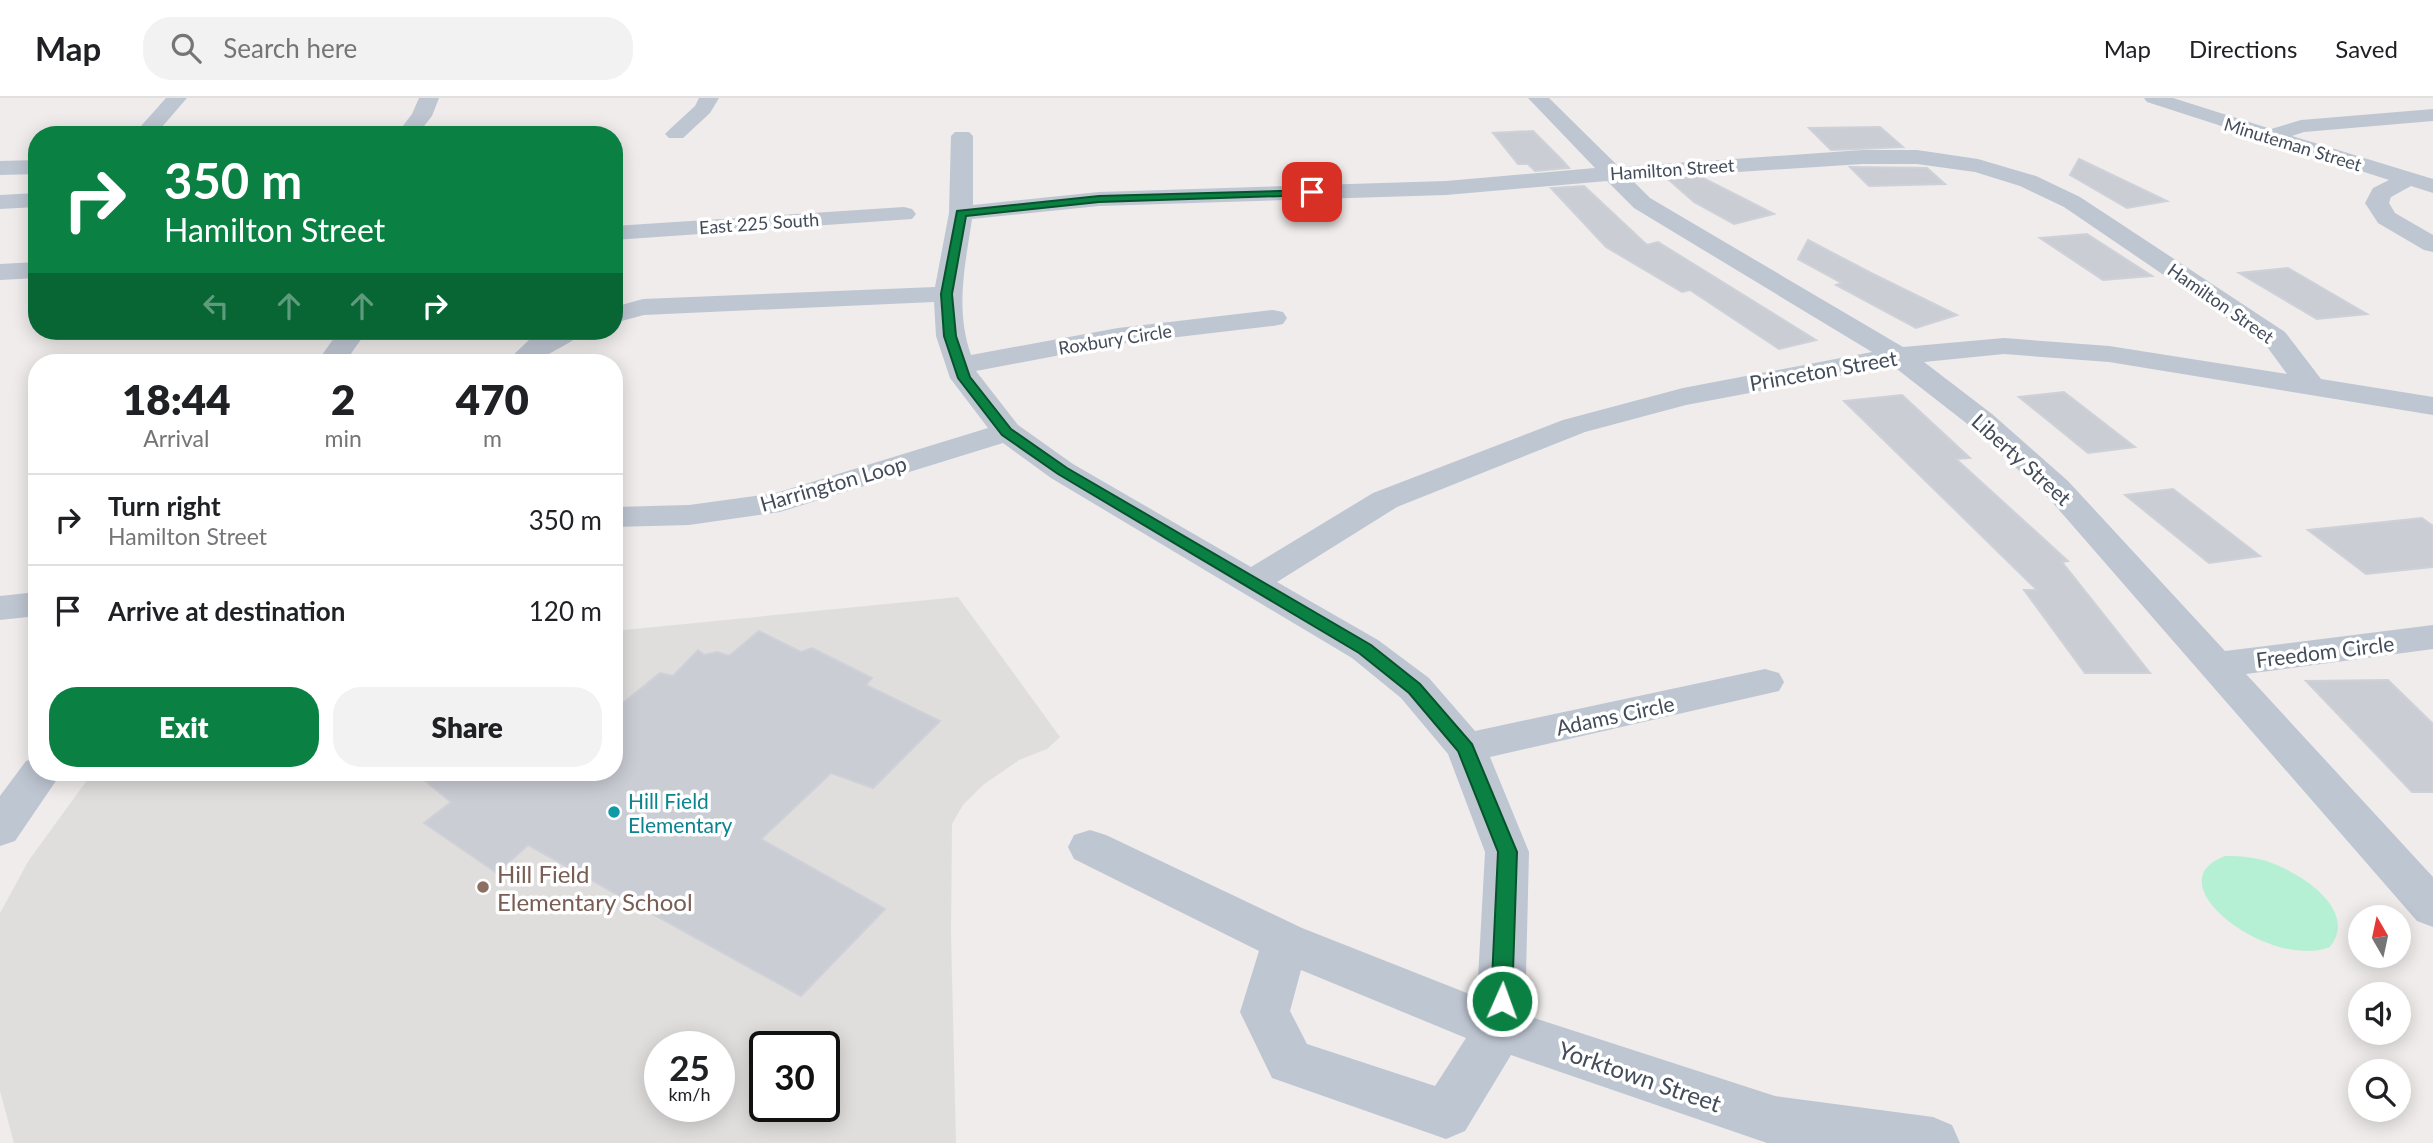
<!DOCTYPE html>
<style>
:root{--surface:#fff;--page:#f2f2f2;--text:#202124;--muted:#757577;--line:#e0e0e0;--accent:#0b8043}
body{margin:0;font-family:Lato,sans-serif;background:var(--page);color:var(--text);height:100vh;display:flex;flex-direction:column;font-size:26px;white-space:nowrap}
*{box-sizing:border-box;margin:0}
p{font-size:23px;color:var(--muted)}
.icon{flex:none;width:38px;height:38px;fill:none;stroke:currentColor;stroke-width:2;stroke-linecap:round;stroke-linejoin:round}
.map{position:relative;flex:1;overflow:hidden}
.drawer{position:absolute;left:28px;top:256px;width:595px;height:427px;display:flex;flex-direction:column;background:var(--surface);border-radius:28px;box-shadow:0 4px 18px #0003}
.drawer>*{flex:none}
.banner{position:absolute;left:28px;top:28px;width:595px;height:214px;border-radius:28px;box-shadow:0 4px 18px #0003;background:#0b8043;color:#fff;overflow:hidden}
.needle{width:46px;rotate:351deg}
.fabs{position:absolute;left:2348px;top:807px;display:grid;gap:14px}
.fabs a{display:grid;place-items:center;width:63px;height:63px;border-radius:50%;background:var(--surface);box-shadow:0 4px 18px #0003;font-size:35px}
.speed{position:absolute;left:644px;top:933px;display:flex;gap:14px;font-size:35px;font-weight:700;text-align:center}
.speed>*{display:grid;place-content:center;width:91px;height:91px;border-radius:50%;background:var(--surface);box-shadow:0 4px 18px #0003;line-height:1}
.speed small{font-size:18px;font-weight:400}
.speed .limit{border:4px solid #111;border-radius:10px;background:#fff;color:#111}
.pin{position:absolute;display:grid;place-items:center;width:60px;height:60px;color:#fff;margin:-30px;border-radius:14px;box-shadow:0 4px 10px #0006}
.me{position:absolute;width:77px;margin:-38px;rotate:2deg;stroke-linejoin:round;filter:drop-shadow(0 0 5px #0008)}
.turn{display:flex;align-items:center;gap:24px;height:147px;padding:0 21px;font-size:32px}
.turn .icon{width:91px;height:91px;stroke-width:2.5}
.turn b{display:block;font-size:49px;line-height:60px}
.lanes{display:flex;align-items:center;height:66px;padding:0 21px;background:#0003;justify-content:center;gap:35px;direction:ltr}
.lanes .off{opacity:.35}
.eta{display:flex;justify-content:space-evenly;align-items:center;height:119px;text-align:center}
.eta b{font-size:42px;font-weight:800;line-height:49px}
.button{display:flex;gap:14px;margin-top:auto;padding:14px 21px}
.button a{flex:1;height:80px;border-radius:28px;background:var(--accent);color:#fff;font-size:28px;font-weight:800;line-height:80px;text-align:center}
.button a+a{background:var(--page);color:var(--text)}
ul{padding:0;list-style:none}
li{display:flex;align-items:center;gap:21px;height:91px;padding:0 21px;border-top:2px solid var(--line)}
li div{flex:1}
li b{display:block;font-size:26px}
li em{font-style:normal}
header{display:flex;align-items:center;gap:42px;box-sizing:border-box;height:98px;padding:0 35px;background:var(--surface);border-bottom:2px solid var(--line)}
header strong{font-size:33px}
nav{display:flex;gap:38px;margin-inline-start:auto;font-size:24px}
.search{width:490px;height:63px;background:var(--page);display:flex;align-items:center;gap:18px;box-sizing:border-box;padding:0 24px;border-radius:28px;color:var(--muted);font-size:26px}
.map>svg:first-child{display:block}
.education{fill:#e0dddd;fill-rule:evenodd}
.green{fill:#b6f0d4}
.building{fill:#cacdd4;stroke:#cfd1d8;stroke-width:2}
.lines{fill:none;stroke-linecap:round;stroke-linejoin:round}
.minor{fill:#bec6d2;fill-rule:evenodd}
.route{fill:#0b8043;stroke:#07532c;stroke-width:2}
.culture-dot{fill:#0f9aa8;stroke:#fff;stroke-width:2.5}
.education-dot{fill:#8d6e63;stroke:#fff;stroke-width:2.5}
.labels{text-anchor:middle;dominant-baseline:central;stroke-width:7;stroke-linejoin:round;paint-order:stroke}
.far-street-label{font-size:18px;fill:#434c5a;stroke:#fff}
.street-label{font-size:21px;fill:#434c5a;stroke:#fff}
.culture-label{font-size:21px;fill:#0d838f;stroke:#fff;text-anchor:start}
.near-education-label{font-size:24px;fill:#785e54;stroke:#fff;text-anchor:start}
.near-street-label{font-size:24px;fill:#434c5a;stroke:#fff}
</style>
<header>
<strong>Map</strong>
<div class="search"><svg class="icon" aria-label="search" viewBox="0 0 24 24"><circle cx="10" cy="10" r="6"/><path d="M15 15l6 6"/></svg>Search here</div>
<nav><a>Map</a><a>Directions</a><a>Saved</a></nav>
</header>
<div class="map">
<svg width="2433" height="1045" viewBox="0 0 2433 1045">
<rect width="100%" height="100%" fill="#efeceb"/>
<!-- education -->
<path class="education" d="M958,499L1060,639L1047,651L1019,662L983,687L963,707L952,726L951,836L956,1045H14L0,993V815L29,762L93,674H614V533ZM660,948H719V1008H660ZM765,948H824V1008H765Z"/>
<!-- green -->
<path class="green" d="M2225,758C2241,758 2255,759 2269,764C2301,775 2359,812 2330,849C2272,873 2151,785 2225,758Z"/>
<!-- building -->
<g class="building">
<path d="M1880,29L1903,49L1831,52L1809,30Z"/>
<path d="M1533,33L1561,61L1569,70L1535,73L1528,66H1518L1493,35Z"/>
<path d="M2079,61L2167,103L2127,110L2070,77Z"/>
<path d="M1850,69L1927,70L1945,86L1869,88Z"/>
<path d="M1701,79L1774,116L1734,126L1694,104L1668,81Z"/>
<path d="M1584,88L1647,147L1658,144L1816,242L1779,251L1690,192L1682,194L1606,149L1551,90Z"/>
<path d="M2087,136L2152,178L2103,182L2040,140Z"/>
<path d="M1808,142L1873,176L1957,217L1916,230L1836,187L1842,185L1798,161Z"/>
<path d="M2288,170L2367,216L2317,221L2239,175Z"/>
<path d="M2064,294L2135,349L2088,355L2019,299Z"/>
<path d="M1902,297L1970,360L1956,361L2068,463L2062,464L2150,575H2085L2024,492H2037L1844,303Z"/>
<path d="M2173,391L2260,458L2209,465L2125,397Z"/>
<path d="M2422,420L2433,428V469L2366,476L2308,432Z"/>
<path d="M759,533L801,554L812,550L872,580L866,587L940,623L873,690L831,675L761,741L885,811L801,898L528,747L497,775L424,725L451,704L414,674H614V612L660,575L673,578L698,552L704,557L717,554L729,558Z"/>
<path d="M2388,582L2433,626V694H2412L2306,583Z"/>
</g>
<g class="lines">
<!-- minor -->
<g class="minor">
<path d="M166,0H187L155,37H133Z"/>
<path d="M419,0H439L432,18L417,37H396L412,16Z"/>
<path d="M699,0H719L710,15L683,40H669L665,36L669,32L695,8Z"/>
<path d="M1528,0H1549L1619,69L1862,52H1917L1978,61L2036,78L2080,99L2285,234L2321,281L2433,299V317L2109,264L2004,256L1924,264L1992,316L2068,383L2225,553L2433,527V551L2246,576L2433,779V829L2417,823L2046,397L1970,328L1893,268L1686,307L1585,334L1397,409L1277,484L1378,542L1429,580L1475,633L1765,571L1779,575L1784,584L1779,593L1490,659L1529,754L1525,917L1775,998L1933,1019L1952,1027L1960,1045H1767L1511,957L1465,1033L1446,1041L1272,980L1240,914L1259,853L1074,761L1068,749L1074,737L1090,732L1106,737L1302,830L1477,899L1485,754L1448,656L1401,600L1352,560L1051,380L1003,345L780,414L689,427L614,429V409L689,407L776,395L988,330L950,280L936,238L934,204L644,217L614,225V209L643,201L935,189L949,115L951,38L955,34H969L973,38V107L1099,94L1446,83L1595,70ZM1862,66H1917L1975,74L2020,88L2064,109L2265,246L2287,276L2109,248L2004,240L1903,249L1650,100L1631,81ZM1607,83L1634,110L1872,254L1683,290L1563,322L1373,395L1251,469L1073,366L1018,327L976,273L1118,246L1273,228L1283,226L1287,220L1283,214L1273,212L1118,230L971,257C955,211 965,168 972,121L1099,108L1446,97ZM1301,872L1466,940L1435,988L1307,946L1290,913Z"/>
<path d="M2144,0H2173L2271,31L2301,22L2433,11V23L2304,34L2292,38L2433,81V95L2411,88L2391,99L2389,105L2395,115L2433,137V154L2424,152L2378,125L2365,105L2373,90L2389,82L2147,4Z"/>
<path d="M37,62V76L0,77V63Z"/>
<path d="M37,95V109L0,111V97Z"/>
<path d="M904,109L912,111L916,116L912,121L614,142V128Z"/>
<path d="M37,164V180L0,182V166Z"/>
<path d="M339,233H367L345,264H317Z"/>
<path d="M548,233H584C576,244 550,253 537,264H506L530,241Z"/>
<path d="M37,494V518L0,522V498Z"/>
<path d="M37,660V674H62L15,743L0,748V698L26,663Z"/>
</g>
</g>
<!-- route -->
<path class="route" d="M1316,92L1317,94L1312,97L1099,104L966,118L952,196L956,238L970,279L1011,331L1067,370L1371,547L1420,586L1472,646L1517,754L1512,903L1509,909L1502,912L1494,909L1491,903L1498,754L1458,653L1409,595L1359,555L1058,376L1002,337L958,280L944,238L941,196L957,113L1099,98Z"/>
<!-- markers -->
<circle class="culture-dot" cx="614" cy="714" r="7"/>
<circle class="education-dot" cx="483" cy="789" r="7"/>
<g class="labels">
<!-- far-street labels -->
<g class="far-street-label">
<text transform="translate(2293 46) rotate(17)">Minuteman Street</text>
<text transform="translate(1672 71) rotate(-4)">Hamilton Street</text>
<text transform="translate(759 125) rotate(-4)">East 225 South</text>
<text transform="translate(2221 205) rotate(35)">Hamilton Street</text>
<text transform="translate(1115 241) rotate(-9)">Roxbury Circle</text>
</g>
<!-- street labels -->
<g class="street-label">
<text transform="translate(1823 272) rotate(-10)">Princeton Street</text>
<text transform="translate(2022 361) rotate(42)">Liberty Street</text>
<text transform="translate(833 385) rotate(-16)">Harrington Loop</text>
<text transform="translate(2325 553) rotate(-7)">Freedom Circle</text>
<text transform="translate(1615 617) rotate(-12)">Adams Circle</text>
</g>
<!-- culture labels -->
<g class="culture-label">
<text x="628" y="702">Hill Field<tspan x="628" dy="24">Elementary</tspan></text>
</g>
<!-- near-education labels -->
<g class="near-education-label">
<text x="497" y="775">Hill Field<tspan x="497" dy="28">Elementary School</tspan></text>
</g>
<!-- near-street labels -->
<g class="near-street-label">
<text transform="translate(1640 978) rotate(19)">Yorktown Street</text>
</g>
</g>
</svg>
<div class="fabs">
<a><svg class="needle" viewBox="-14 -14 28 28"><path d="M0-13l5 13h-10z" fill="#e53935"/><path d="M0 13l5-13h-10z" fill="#757577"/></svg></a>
<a><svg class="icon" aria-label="sound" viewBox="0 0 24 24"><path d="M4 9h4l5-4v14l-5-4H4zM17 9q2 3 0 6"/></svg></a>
<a><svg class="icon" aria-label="search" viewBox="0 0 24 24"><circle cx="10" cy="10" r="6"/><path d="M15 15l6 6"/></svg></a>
</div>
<div class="speed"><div>25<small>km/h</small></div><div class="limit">30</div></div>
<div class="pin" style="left:1312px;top:94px;background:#d93025"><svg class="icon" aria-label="arrive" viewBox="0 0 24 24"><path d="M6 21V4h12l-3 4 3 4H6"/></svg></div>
<svg class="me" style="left:1502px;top:903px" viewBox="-20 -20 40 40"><circle r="17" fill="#0b8043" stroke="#fff" stroke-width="3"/><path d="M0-11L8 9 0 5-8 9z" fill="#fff"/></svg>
<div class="banner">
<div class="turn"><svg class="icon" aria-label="right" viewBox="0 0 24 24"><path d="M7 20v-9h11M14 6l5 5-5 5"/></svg><div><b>350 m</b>Hamilton Street</div></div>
<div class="lanes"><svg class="icon off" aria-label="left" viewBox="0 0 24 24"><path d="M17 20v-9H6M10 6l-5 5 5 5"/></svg><svg class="icon off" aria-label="ahead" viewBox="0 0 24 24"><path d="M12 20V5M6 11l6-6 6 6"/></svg><svg class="icon off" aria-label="ahead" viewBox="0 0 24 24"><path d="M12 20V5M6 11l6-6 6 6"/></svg><svg class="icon" aria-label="right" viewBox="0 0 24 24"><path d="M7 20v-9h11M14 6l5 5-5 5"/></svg></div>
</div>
<section class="drawer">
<div class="eta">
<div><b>18:44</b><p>Arrival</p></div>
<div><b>2</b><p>min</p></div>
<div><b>470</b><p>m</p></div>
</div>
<ul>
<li><svg class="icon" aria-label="right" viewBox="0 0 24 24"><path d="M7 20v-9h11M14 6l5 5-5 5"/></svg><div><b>Turn right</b><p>Hamilton Street</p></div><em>350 m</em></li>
<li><svg class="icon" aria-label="arrive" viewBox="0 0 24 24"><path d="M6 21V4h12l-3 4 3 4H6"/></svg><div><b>Arrive at destination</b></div><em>120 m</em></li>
</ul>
<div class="button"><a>Exit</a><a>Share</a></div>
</section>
</div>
